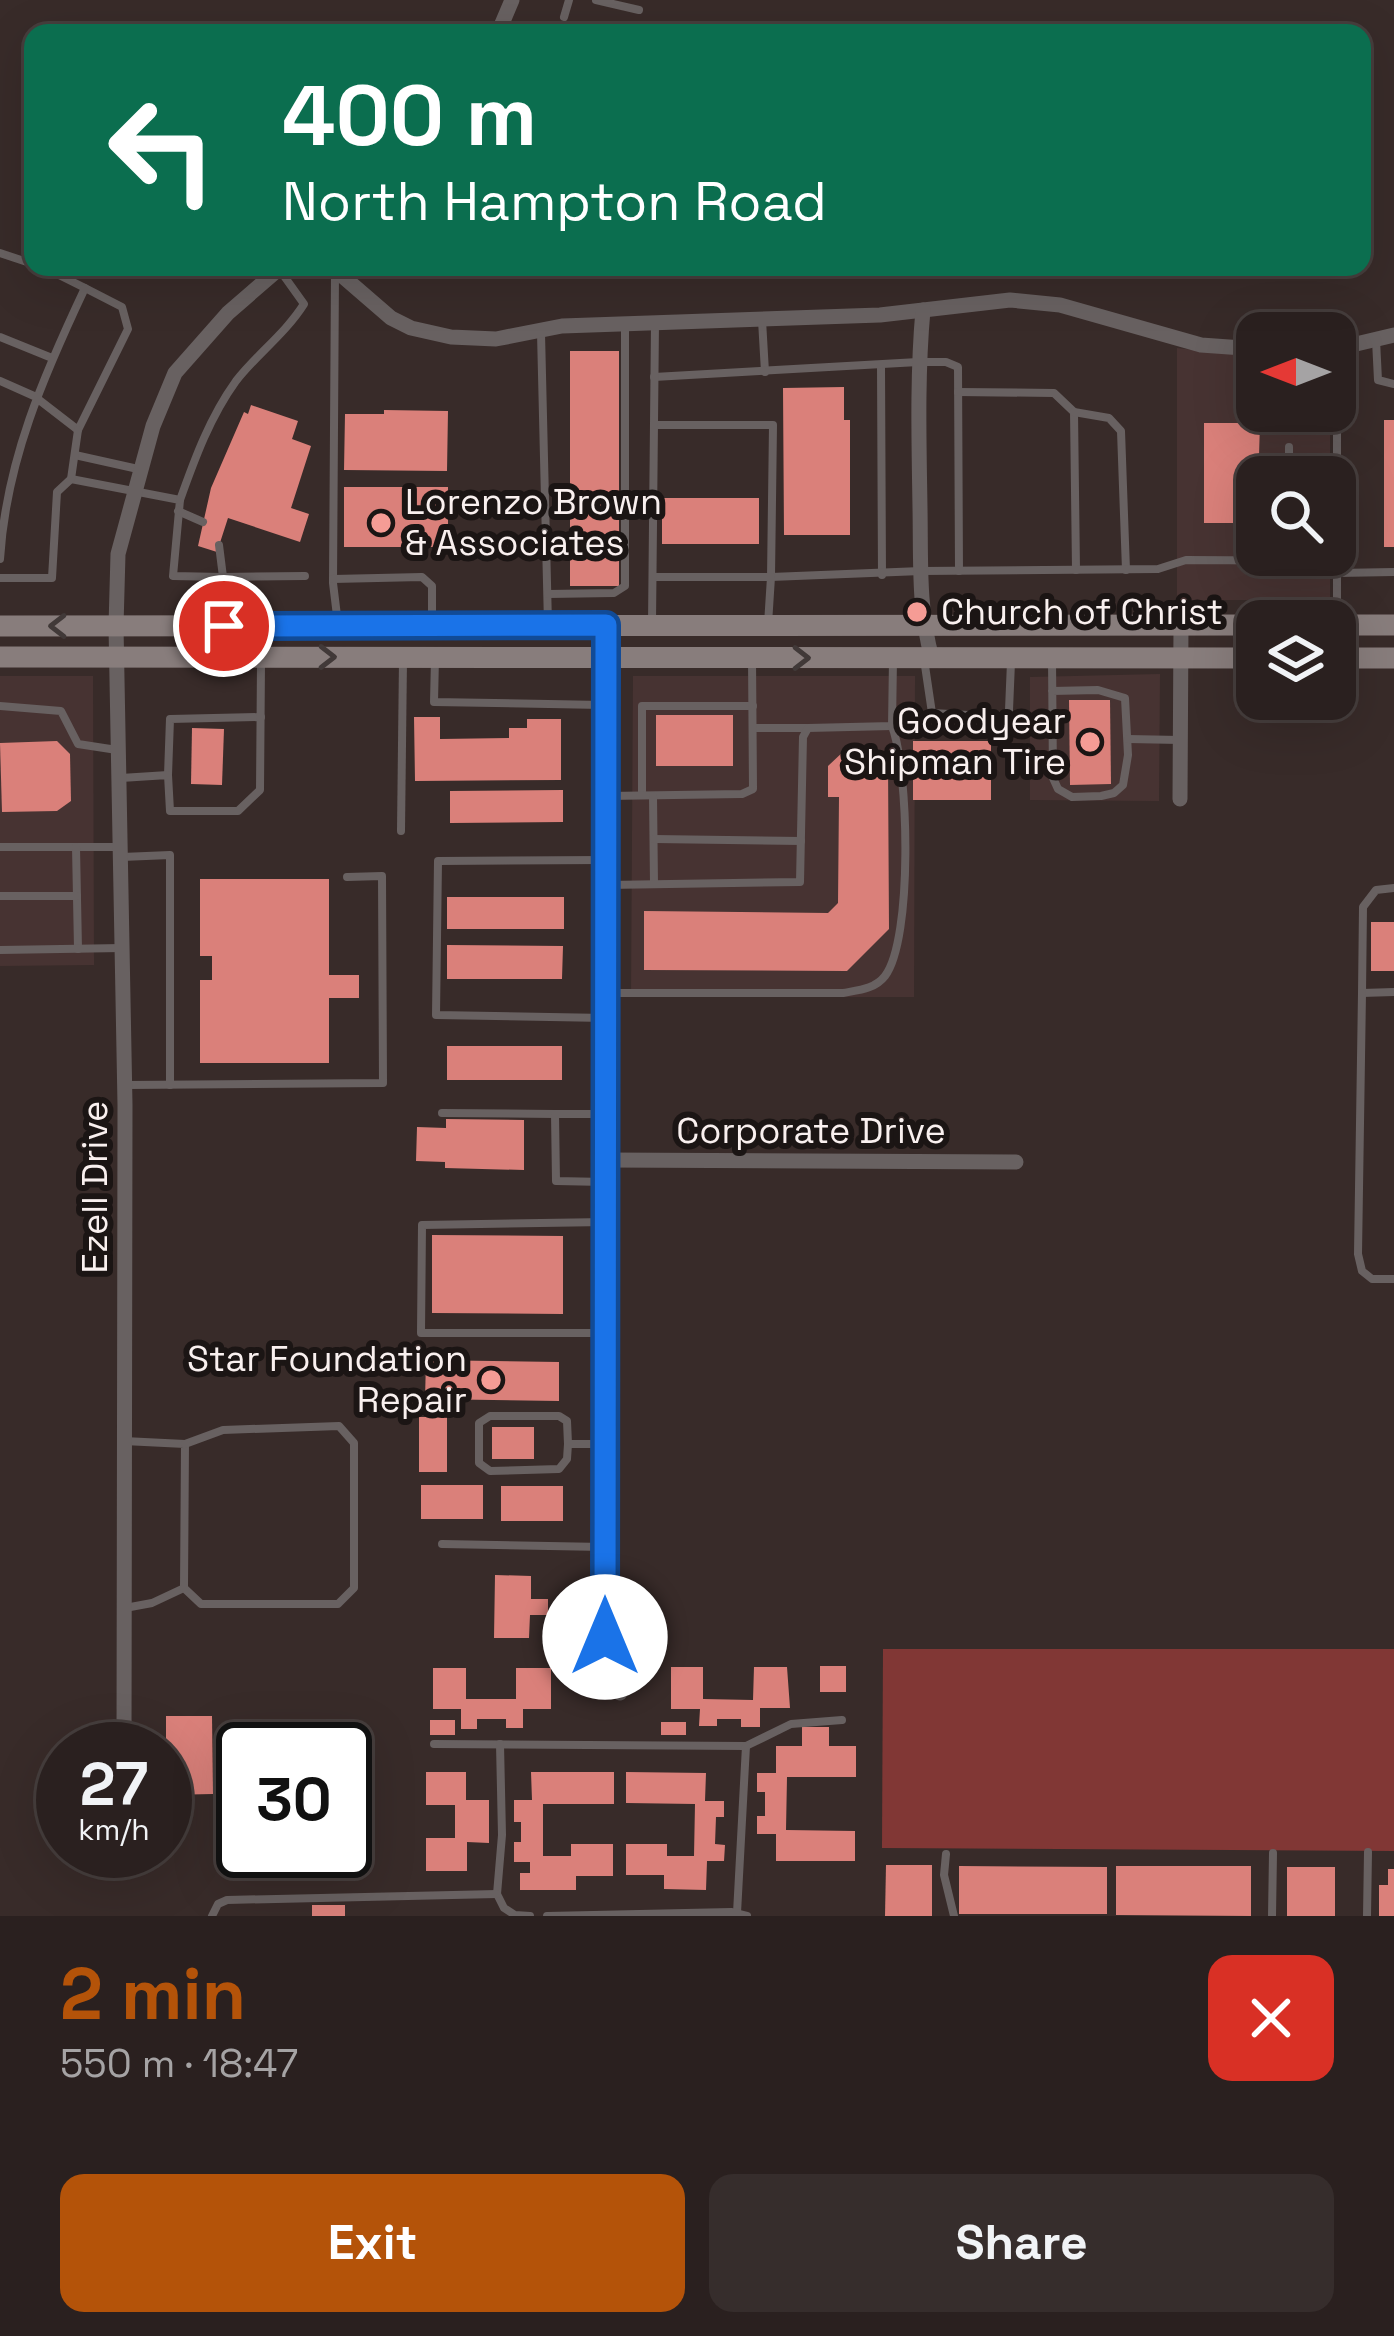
<!DOCTYPE html>
<meta charset="utf-8">
<style>
:root{--surface:#2a201f;--page:#362d2c;--text:#f1f3f6;--muted:#a5a3a4;--line:#463e3d;--accent:#b45309}
body{margin:0;font-family:"Space Grotesk",sans-serif;background:var(--page);color:var(--text);height:100vh;display:flex;flex-direction:column;font-size:45px;white-space:nowrap}
*{box-sizing:border-box;margin:0}
p{font-size:39px;color:var(--muted)}
.icon{flex:none;width:66px;height:66px;fill:none;stroke:currentColor;stroke-width:2;stroke-linecap:round;stroke-linejoin:round}
.map{position:relative;height:1916px;overflow:hidden}
.panel{display:flex;flex-direction:column;background:var(--surface);flex:1}
.panel>*{flex:none}
.hud{position:absolute;left:24px;top:24px;width:1347px;height:252px;border-radius:24px;box-shadow:0 12px 48px #0002,0 0 0 3px var(--line);background:#0b6e4f;color:#fff;overflow:hidden}
.needle{width:78px;rotate:270deg}
.controls{position:absolute;left:1236px;top:312px;display:grid;gap:24px}
.controls a{display:grid;place-items:center;width:120px;height:120px;border-radius:24px;background:var(--surface);box-shadow:0 12px 48px #0002,0 0 0 3px var(--line);font-size:60px}
.speed{position:absolute;left:36px;top:1722px;display:flex;gap:24px;font-size:60px;font-weight:700;text-align:center}
.speed>*{display:grid;place-content:center;width:156px;height:156px;border-radius:50%;background:var(--surface);box-shadow:0 12px 48px #0002,0 0 0 3px var(--line);line-height:1}
.speed small{font-size:30px;font-weight:400}
.speed .limit{border:6px solid #111;border-radius:18px;background:#fff;color:#111}
.pin{position:absolute;display:grid;place-items:center;width:102px;height:102px;color:#fff;margin:-51px;border:6px solid #fff;border-radius:50%;box-shadow:0 3px 12px #0007}
.me{position:absolute;width:132px;margin:-66px;rotate:0deg;stroke-linejoin:round;filter:drop-shadow(0 0 9px #0008)}
.turn{display:flex;align-items:center;gap:42px;height:252px;padding:0 60px;font-size:54px}
.turn .icon{width:156px;height:156px;stroke-width:2.5}
.turn b{display:block;font-size:84px;line-height:102px}
.round{display:grid;place-items:center;flex:none;width:126px;height:126px;border-radius:24px;background:var(--page)}
.headline{display:flex;align-items:center;justify-content:space-between;height:204px;padding:0 60px}
h1{font-size:72px;font-weight:700;line-height:90px;color:var(--accent)}
.button{display:flex;gap:24px;margin-top:auto;padding:24px 60px}
.button a{flex:1;height:138px;border-radius:24px;background:var(--accent);color:#fff;font-size:48px;font-weight:700;line-height:138px;text-align:center}
.button a+a{background:var(--page);color:var(--text)}
.map>svg:first-child{display:block}
.built{fill:#473332}
.green{fill:#813735}
.building{fill:#da807a}
.lines{fill:none;stroke-linecap:round;stroke-linejoin:round}
.service{stroke:#686161;stroke-width:8}
.minor{stroke:#686161;stroke-width:15}
.secondary{stroke:#887d7c;stroke-width:21}
.oneway{stroke:#413938}
.route-casing{stroke:#114b97;stroke-width:30}
.route{stroke:#1a73e8;stroke-width:21}
.poi-dot{fill:#f59c95;stroke:#1b1514;stroke-width:4.5}
.labels{text-anchor:middle;dominant-baseline:central;stroke-width:12;stroke-linejoin:round;paint-order:stroke}
.poi-label{font-size:36px;fill:#f9f0ef;stroke:#1b1514;text-anchor:start}
.street-label{font-size:36px;fill:#f9f0ef;stroke:#1b1514}
</style>
<div class="map">
<svg width="1394" height="1916" viewBox="0 0 1394 1916">
<rect width="100%" height="100%" fill="#382b29"/>
<!-- built -->
<g class="built">
<path d="M1177,348L1257,357V411H1330V477H1257V555H1330V600H1177Z"/>
<path d="M1160,674L1159,801L1030,800V677Z"/>
<path d="M0,676H93L94,965L0,966Z"/>
<path d="M633,676H915L914,997H631Z"/>
</g>
<!-- green -->
<path class="green" d="M883,1649H1394V1851L882,1848Z"/>
<!-- building -->
<g class="building">
<rect x="570" y="351" width="49" height="235"/>
<path d="M844,387V420H850V535H784L783,388Z"/>
<path d="M251,405L298,421L292,439L311,446L291,508L309,514L300,542L228,518L217,552L198,546L211,488L244,412L248,414Z"/>
<path d="M384,410L448,411L447,471L344,470L345,414H384Z"/>
<rect x="1384" y="420" width="10" height="127"/>
<path d="M1204,423H1260L1257,523H1204Z"/>
<rect x="344" y="487" width="104" height="60"/>
<rect x="662" y="498" width="97" height="46"/>
<path d="M1069,700H1110L1111,784L1070,785Z"/>
<rect x="656" y="715" width="77" height="51"/>
<path d="M414,717H440V739L509,738V728H527V719H561V780L415,781Z"/>
<path d="M192,728L224,729L222,785L191,784Z"/>
<path d="M57,741L70,754L71,801L57,811L2,812L0,743Z"/>
<rect x="913" y="741" width="78" height="59"/>
<path d="M845,750H876L888,762L889,929L847,971L644,970V911L828,913L838,903L839,797H828V766Z"/>
<path d="M563,790V822L450,823V791Z"/>
<path d="M200,879H329V975H359V998H329V1063H200V980H212V956H200Z"/>
<rect x="447" y="897" width="117" height="32"/>
<rect x="1371" y="922" width="23" height="49"/>
<path d="M447,945L563,946L562,979H447Z"/>
<rect x="447" y="1046" width="115" height="34"/>
<path d="M446,1119L524,1120V1170L445,1168V1162L416,1161L417,1127L446,1128Z"/>
<path d="M432,1235L563,1236V1314L432,1313Z"/>
<path d="M426,1360L559,1362V1401L425,1399Z"/>
<rect x="419" y="1417" width="28" height="55"/>
<rect x="492" y="1427" width="42" height="32"/>
<rect x="421" y="1485" width="62" height="34"/>
<rect x="501" y="1486" width="62" height="35"/>
<path d="M495,1575L531,1576V1599H548V1615H530L529,1638H494Z"/>
<rect x="820" y="1666" width="26" height="26"/>
<path d="M671,1667H703V1699L753,1700L754,1667H787L790,1708H760V1727H741V1719H717V1726H699L700,1709H671Z"/>
<path d="M433,1668H466V1699H516V1668H551V1709H523V1728H506V1719H477V1729H461V1709H433Z"/>
<path d="M166,1716H212L213,1794L166,1795Z"/>
<rect x="430" y="1720" width="25" height="15"/>
<rect x="661" y="1722" width="25" height="13"/>
<path d="M802,1727H829V1746H856V1777H787L786,1830L855,1831V1861H776V1834H757V1816H765V1792H757V1773H776V1746H802Z"/>
<path d="M426,1772H466V1800H489V1843L467,1842V1871H426V1838H455V1805H426Z"/>
<path d="M531,1772H614V1804H543V1856H571V1844H613V1876H576V1890H520V1873H530V1862H514V1842H521V1822H514V1800H532Z"/>
<path d="M626,1772L706,1773L705,1801H724V1817H716L715,1844L725,1845L724,1861H707L706,1890L664,1889V1875H626V1844H667V1856H694L695,1804L626,1803Z"/>
<path d="M886,1865H932V1916H885Z"/>
<path d="M959,1866L1107,1867V1914H959Z"/>
<path d="M1116,1866H1251V1916L1116,1915Z"/>
<rect x="1287" y="1867" width="48" height="49"/>
<path d="M1388,1869H1394V1916H1379V1885H1388Z"/>
<rect x="312" y="1905" width="33" height="11"/>
</g>
<g class="lines">
<!-- service -->
<g class="service">
<path d="M596,0L639,10"/>
<path d="M564,17L569,0"/>
<path d="M0,253L33,264"/>
<path d="M43,267L85,288"/>
<path d="M335,273L333,583L338,624"/>
<path d="M762,320L765,372"/>
<path d="M541,333L548,624"/>
<path d="M0,337L52,358"/>
<path d="M1376,340L1378,380L1394,384"/>
<path d="M1337,350V653"/>
<path d="M881,367L882,575"/>
<path d="M654,377L918,362H946L958,367L959,571"/>
<path d="M0,381L34,396L78,430L128,329L122,307L85,288C44,375 6,461 0,559"/>
<path d="M958,392L1054,393L1074,412L1076,570"/>
<path d="M1074,412L1109,418L1121,431L1126,570"/>
<path d="M654,425H773L771,577L921,571L1158,569L1186,560L1337,561"/>
<path d="M1289,447V477"/>
<path d="M75,455L138,469"/>
<path d="M71,479L180,500L173,576L223,577L224,625"/>
<path d="M180,500C195,458 210,417 236,381C257,354 285,334 304,304L279,269"/>
<path d="M178,511L203,522"/>
<path d="M219,545L223,577L305,576"/>
<path d="M1337,573L1394,572"/>
<path d="M653,577H771L768,624"/>
<path d="M0,578H52L57,492L71,479L78,430"/>
<path d="M333,579L422,577L432,586V624"/>
<path d="M548,594L614,593L625,586V325"/>
<path d="M652,624L655,323"/>
<path d="M435,658L434,702L603,705"/>
<path d="M924,659L932,713L1004,717L1009,710L1011,662"/>
<path d="M1052,659L1053,778L1058,789L1072,797L1101,796L1114,793L1123,785L1128,755L1125,698L1098,690L1052,691"/>
<path d="M0,706L61,711L78,744L117,750"/>
<path d="M753,728H808"/>
<path d="M1128,739L1180,740"/>
<path d="M168,775L170,719L261,717"/>
<path d="M121,778L168,775L170,811H238L260,790L261,663"/>
<path d="M642,795V706H753"/>
<path d="M607,796L742,794L753,789L752,658"/>
<path d="M653,796L654,884"/>
<path d="M401,831L403,659"/>
<path d="M654,839L801,841"/>
<path d="M0,847H118"/>
<path d="M76,847L78,949"/>
<path d="M122,857L170,855V1085"/>
<path d="M604,860L438,861L436,1015L606,1018"/>
<path d="M607,885L800,882L803,737L808,728L892,726L893,659"/>
<path d="M1394,888L1376,890L1363,907L1362,993L1394,992"/>
<path d="M0,896H77"/>
<path d="M0,950L122,948"/>
<path d="M607,993H843C859,990 875,989 885,976C913,939 909,771 892,726"/>
<path d="M1362,993L1358,1254L1362,1271L1372,1279H1394"/>
<path d="M127,1085L383,1083L382,876L347,877"/>
<path d="M442,1113L555,1114"/>
<path d="M604,1114H555L556,1181L605,1182"/>
<path d="M604,1333H421L422,1225L606,1222"/>
<path d="M124,1441L185,1444L184,1588L152,1603L125,1608"/>
<path d="M568,1444L567,1459L559,1469L490,1471L479,1463V1423L490,1416H559L567,1421L568,1444H604"/>
<path d="M442,1544L604,1547"/>
<path d="M184,1588L201,1604H338L354,1588V1443L339,1426L223,1430L185,1444"/>
<path d="M434,1744L746,1746L791,1724L842,1720"/>
<path d="M500,1744L502,1835L497,1894L504,1908L515,1915L530,1916"/>
<path d="M946,1854L944,1875L954,1916"/>
<path d="M737,1913L746,1746"/>
<path d="M212,1916L218,1904L227,1900L497,1894"/>
<path d="M547,1916L731,1912L747,1916"/>
<path d="M1272,1916L1273,1853"/>
<path d="M1367,1916L1368,1852"/>
</g>
<!-- minor -->
<g class="minor">
<path d="M498,33L512,0"/>
<path d="M332,267L391,318L411,328L451,337L496,339L562,326L880,315L1010,300L1060,305L1201,345L1257,349"/>
<path d="M923,310C917,376 919,442 920,508C921,558 918,609 932,658"/>
<path d="M1335,349L1394,335"/>
<path d="M606,625L605,1637L620,1693"/>
<path d="M1180,799L1181,625"/>
<path d="M606,1160L1016,1162"/>
<path d="M124,1749L125,1105L116,626L118,554L153,426L175,373L228,313L281,267"/>
</g>
<!-- secondary -->
<g class="secondary">
<path d="M1335,625H1394"/>
<path d="M0,626L1257,625"/>
<path d="M0,657L1257,658"/>
<path d="M1335,658H1394"/>
</g>
</g>
<!-- one-way arrows -->
<defs><path id="oneway-chevron" d="M-2-3.5L2.5 0L-2 3.5" fill="none" stroke-width="1.6" stroke-linecap="round" stroke-linejoin="round" transform="scale(3)"/></defs>
<g class="oneway">
<use href="#oneway-chevron" transform="translate(58 626) rotate(180)"/>
<use href="#oneway-chevron" transform="translate(327 657)"/>
<use href="#oneway-chevron" transform="translate(801 658)"/>
</g>
<g class="lines">
<defs>
<path id="route" d="M224,626L606,625L605,1637"/>
</defs>
<!-- route casing -->
<use href="#route" class="route-casing"/>
<!-- route -->
<use href="#route" class="route"/>
</g>
<!-- markers -->
<g class="poi-dot">
<circle cx="381" cy="523" r="12"/>
<circle cx="917" cy="612" r="12"/>
<circle cx="1090" cy="742" r="12"/>
<circle cx="491" cy="1380" r="12"/>
</g>
<g class="labels">
<!-- poi labels -->
<g class="poi-label">
<text x="405" y="502">Lorenzo Brown<tspan x="405" dy="41">&amp; Associates</tspan></text>
<text x="941" y="612">Church of Christ</text>
<text x="1066" y="721" text-anchor="end">Goodyear<tspan x="1066" dy="41">Shipman Tire</tspan></text>
<text x="467" y="1359" text-anchor="end">Star Foundation<tspan x="467" dy="41">Repair</tspan></text>
</g>
<!-- street labels -->
<g class="street-label">
<text x="811" y="1131">Corporate Drive</text>
<text transform="translate(95 1187) rotate(-90)">Ezell Drive</text>
</g>
</g>
</svg>
<div class="controls">
<a><svg class="needle" viewBox="-14 -14 28 28"><path d="M0-13l5 13h-10z" fill="#e53935"/><path d="M0 13l5-13h-10z" fill="#a5a3a4"/></svg></a>
<a><svg class="icon" aria-label="search" viewBox="0 0 24 24"><circle cx="10" cy="10" r="6"/><path d="M15 15l6 6"/></svg></a>
<a><svg class="icon" aria-label="layers" viewBox="0 0 24 24"><path d="M12 4l9 5-9 5-9-5zM3 14l9 5 9-5"/></svg></a>
</div>
<div class="speed"><div>27<small>km/h</small></div><div class="limit">30</div></div>
<div class="pin" style="left:224px;top:626px;background:#d93025"><svg class="icon" aria-label="arrive" viewBox="0 0 24 24"><path d="M6 21V4h12l-3 4 3 4H6"/></svg></div>
<svg class="me" style="left:605px;top:1637px" viewBox="-20 -20 40 40"><circle r="19" fill="#fff"/><path d="M0-13L10 11 0 6-10 11z" fill="#1a73e8"/></svg>
<div class="hud">
<div class="turn"><svg class="icon" aria-label="left" viewBox="0 0 24 24"><path d="M17 20v-9H6M10 6l-5 5 5 5"/></svg><div><b>400 m</b>North Hampton Road</div></div>
</div>
</div>
<section class="panel">
<div class="headline"><div><h1>2 min</h1><p>550 m · 18:47</p></div><a class="round" style="background:#d93025;color:#fff"><svg class="icon" aria-label="close" viewBox="0 0 24 24"><path d="M6 6l12 12M18 6L6 18"/></svg></a></div>
<div class="button"><a>Exit</a><a>Share</a></div>
</section>
